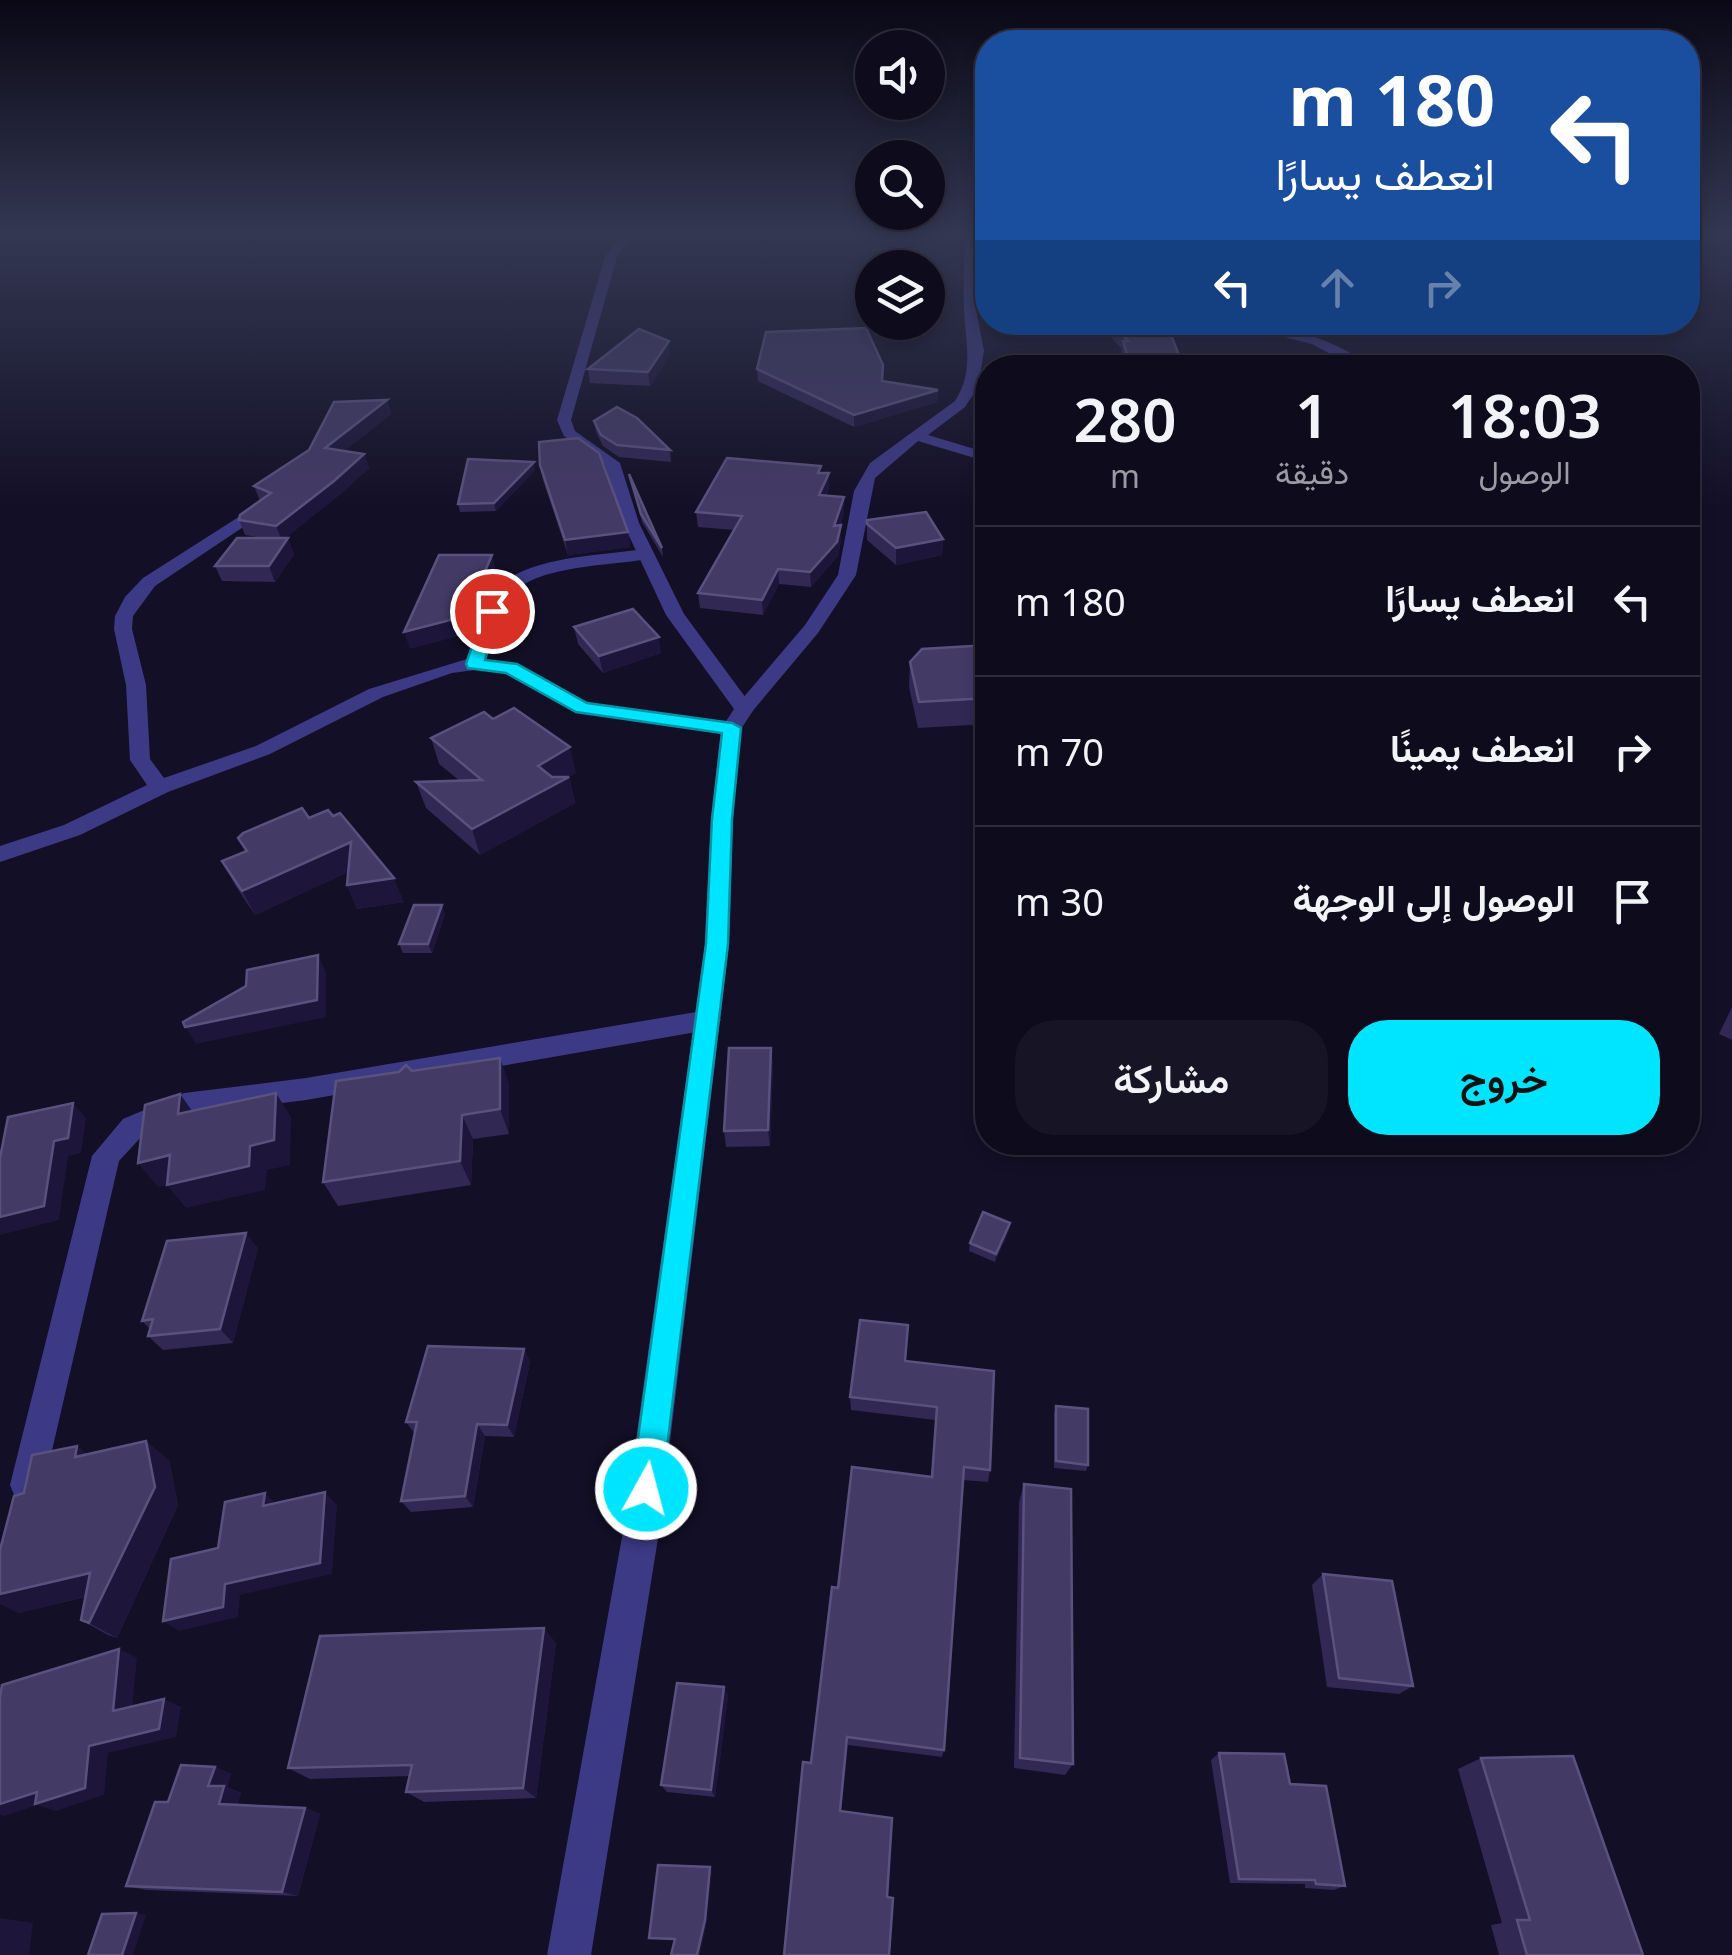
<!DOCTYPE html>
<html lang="ar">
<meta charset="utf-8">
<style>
:root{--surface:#0e0b1c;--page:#171425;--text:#f1f3f6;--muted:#9b9ba3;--line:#2e2b3b;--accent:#00e5ff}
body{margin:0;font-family:"Noto Sans",Vazirmatn,sans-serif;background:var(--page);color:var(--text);direction:rtl;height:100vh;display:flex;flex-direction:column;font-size:38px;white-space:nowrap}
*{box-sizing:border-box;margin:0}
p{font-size:32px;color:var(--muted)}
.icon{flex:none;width:55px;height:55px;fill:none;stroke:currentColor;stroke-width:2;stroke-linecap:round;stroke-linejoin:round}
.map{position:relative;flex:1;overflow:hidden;direction:ltr}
.panel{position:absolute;left:975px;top:355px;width:725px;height:800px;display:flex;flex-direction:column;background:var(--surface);border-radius:40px;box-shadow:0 5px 15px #0003,0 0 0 2px var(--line);direction:rtl}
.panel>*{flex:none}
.banner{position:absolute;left:975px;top:30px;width:725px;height:305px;border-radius:40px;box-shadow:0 5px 15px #0003,0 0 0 2px var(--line);direction:rtl;background:#1a4fa0;color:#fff;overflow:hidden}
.controls{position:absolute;left:855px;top:30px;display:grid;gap:20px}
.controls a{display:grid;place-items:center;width:90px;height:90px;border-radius:50%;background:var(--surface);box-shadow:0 5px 15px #0003,0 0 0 2px var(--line);font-size:50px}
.pin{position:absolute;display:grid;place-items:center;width:85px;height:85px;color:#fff;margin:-42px;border:5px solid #fff;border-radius:50%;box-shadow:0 2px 10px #0007}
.me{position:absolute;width:110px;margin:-55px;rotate:7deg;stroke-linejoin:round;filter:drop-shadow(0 0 8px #0008)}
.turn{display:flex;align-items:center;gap:35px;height:210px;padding:0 40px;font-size:45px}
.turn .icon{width:130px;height:130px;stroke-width:2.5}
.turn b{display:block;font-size:70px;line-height:85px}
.lanes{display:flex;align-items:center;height:95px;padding:0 40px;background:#0003;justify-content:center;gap:50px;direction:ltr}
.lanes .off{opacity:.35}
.eta{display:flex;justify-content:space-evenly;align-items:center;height:170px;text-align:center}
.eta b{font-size:60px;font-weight:600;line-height:70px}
.action{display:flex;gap:20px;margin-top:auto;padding:20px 40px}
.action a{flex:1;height:115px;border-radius:40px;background:var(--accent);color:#111;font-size:40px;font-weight:600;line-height:115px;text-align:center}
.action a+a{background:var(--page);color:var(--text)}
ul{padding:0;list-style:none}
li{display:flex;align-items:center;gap:30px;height:150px;padding:0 40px;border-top:2px solid var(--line)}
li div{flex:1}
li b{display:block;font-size:38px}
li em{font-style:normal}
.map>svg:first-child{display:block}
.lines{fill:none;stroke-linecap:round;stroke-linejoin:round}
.minor{fill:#3d3a85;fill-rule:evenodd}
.tertiary{fill:#3d3a85;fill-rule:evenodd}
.wall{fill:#312854}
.shaded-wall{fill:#1d163a}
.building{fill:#433a66;stroke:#5a527e;stroke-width:2.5}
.route{fill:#00e5ff;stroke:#0095a6;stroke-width:2.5}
</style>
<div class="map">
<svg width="1732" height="1955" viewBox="0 0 1732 1955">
<rect width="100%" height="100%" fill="#130f26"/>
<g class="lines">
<!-- minor -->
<g class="minor">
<path d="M560,235H631L626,238H565Z"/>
<path d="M966,235H976V310L984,351L978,387L965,407L928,435L988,453V462L918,441L875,478L856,575L818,633L751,713H737V705L805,625L838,575L854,491L870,463L955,401C975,370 965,342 964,308C963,284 964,258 966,235Z"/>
<path d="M1223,322C1274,322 1332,336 1373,368H1356L1312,344Z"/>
<path d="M259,504L273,507L155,586L133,616L132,629L146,685L150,759L164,778L256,746L369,689L467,659C475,636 479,607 497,588C527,556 605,555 646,549L654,554L652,558C612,567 530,563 506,601C495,618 492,640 486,660L518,664L587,703L731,723L741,729L731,735L575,712L506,673L475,670L452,673L383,697L270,754L168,792L80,835L0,862V846L64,825L147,785L130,760L126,685L114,629L115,616L125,597L143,578Z"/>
<path d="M708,1010L717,1013L721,1020L717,1027L708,1030L306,1100L187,1115L143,1135L119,1161L44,1485L39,1497L27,1502L15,1497L10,1485L92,1156L123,1119L184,1093L306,1078Z"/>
</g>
<!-- tertiary -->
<path class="tertiary" d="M621,235H631L617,257L571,420L575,431L620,463L639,523L684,614L754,709L741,729L733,819L729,944L660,1526L591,1955H547L624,1526L705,944L711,819L721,729L734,709L666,615L623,523L605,465L564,436L557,420L605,257Z"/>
</g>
<!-- wall -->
<g class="wall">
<path d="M1103,322H1166L1184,368H1125L1121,354L1122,349L1102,328Z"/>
<path d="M670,355L650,386L590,383L588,369Z"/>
<path d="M757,369L882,381L938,390L937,402L854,427L758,381Z"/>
<path d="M387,400L391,414L344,451L364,454L369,468L339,495L285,538L294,554L275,582L222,581L215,566L264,538L245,535L239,520L260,501L254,486Z"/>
<path d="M594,421L670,450L671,462L619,457L603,446L596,432Z"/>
<path d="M540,465L628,532L630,547L568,555L543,480Z"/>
<path d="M535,470L496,511L460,512L458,504Z"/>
<path d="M821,473L829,488L826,496L844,497V512L840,525L841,540L838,556L811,587L779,584L763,615L700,608L698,593L734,530L698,527L696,512Z"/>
<path d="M629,474L662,548L663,557L642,522Z"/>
<path d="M988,492V534L976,513L978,493Z"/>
<path d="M867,524L943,539L942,555L896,565L867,540Z"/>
<path d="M574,627L661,653L603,673L578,644Z"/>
<path d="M988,645V724L918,728L909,687L910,662Z"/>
<path d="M493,719L576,773L569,777L575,803L480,855L426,808L416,782L460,781L439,764L431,738Z"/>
<path d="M309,818L404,902L357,909L347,885L348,872L255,915L235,885L222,861L245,851L238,838Z"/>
<path d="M445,914L432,953H403L399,944Z"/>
<path d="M1732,1007V1040L1719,1034Z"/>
<path d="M771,1048L773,1065L770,1146L726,1147L724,1131Z"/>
<path d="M412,1071L509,1083V1134L473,1139L471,1185L338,1206L323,1182Z"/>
<path d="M1009,1231L995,1262L969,1251L970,1243Z"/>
<path d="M258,1248L233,1343L163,1350L148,1336L150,1329L142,1321Z"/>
<path d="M524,1349L530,1362L514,1437L485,1436L473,1507L411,1512L401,1501L415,1434L406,1422Z"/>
<path d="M906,1362L990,1470L988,1482L963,1480L944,1750L942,1757L848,1745L841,1811L887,1897L889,1955L811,1763L838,1588L932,1476L935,1420L851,1410L850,1397Z"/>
<path d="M1056,1406L1088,1465L1086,1471L1054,1468V1413Z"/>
<path d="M88,1454L169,1460L178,1505L117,1638L108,1635L81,1620L85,1597L18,1613L24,1493Z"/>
<path d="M1024,1484L1073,1764L1065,1775L1014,1768L1019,1502Z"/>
<path d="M1323,1574L1413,1686L1399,1694L1327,1687L1312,1585Z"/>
<path d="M556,1643L536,1798L424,1802L406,1792L410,1776L310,1779L288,1768Z"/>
<path d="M724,1687L728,1696L715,1797L667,1792L661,1785Z"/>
<path d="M1219,1753L1290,1784L1345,1886L1334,1890L1305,1888V1884L1230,1883L1211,1760Z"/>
<path d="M1481,1758L1643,1955H1499L1491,1925L1502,1923L1458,1769Z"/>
<path d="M215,1767L231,1774L227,1787L241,1793L237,1805L305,1808L320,1814L298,1896L146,1890L126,1886Z"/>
</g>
<!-- shaded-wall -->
<g class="shaded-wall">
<path d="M669,341L670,355L650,386L648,372Z"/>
<path d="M938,390L937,402L854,427V415Z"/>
<path d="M387,400L391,414L330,462L325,448Z"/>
<path d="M364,454L369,468L339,495L282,541L276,526Z"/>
<path d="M534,462L535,470L496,511L494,503Z"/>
<path d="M829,473V488L819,510V495Z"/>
<path d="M844,497V512L834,541V526Z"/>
<path d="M841,525V540L838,556L811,587L810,572Z"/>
<path d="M628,532L630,547L568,555L565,540Z"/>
<path d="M288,538L294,554L275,582L269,566Z"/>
<path d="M943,539L942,555L896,565V548Z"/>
<path d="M492,555L496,571L471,633L410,649L404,632Z"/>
<path d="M778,569L779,584L763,615L762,600Z"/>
<path d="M659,637L661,653L603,673L599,656Z"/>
<path d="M570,747L576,773L569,777L575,803L480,855L472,829L538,766Z"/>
<path d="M351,842L361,866L255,915L242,891Z"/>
<path d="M394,878L404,902L357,909L347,885Z"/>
<path d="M442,905L445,914L432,953L428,944Z"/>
<path d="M318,955L326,972V1017L196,1044L185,1027Z"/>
<path d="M771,1048L773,1065L770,1146L768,1130Z"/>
<path d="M500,1058L509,1083V1134L500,1109Z"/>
<path d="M276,1093L291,1117L290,1165L267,1170L265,1190L186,1208L167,1185L158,1187L138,1163L170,1155L250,1146Z"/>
<path d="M180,1094L198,1119L178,1114Z"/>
<path d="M73,1103L86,1118L81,1153L68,1156L59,1220L0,1235V1217L54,1141Z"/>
<path d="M462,1115L473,1139L471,1185L460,1161Z"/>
<path d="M1010,1223L1009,1231L995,1262L996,1254Z"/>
<path d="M246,1233L258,1248L233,1343L220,1329Z"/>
<path d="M524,1349L530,1362L514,1437L507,1425Z"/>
<path d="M477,1424L485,1436L473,1507L465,1496Z"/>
<path d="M146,1441L169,1460L178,1505L117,1638L89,1623L104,1592L18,1613L0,1604V1594Z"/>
<path d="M77,1446L103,1465L75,1457Z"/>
<path d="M325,1492L337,1505L332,1574L240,1595L238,1617L179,1631L163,1621L225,1584Z"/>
<path d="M265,1493L278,1505L263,1506Z"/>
<path d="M544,1628L556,1643L536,1798L523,1788Z"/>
<path d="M119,1649L137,1658L131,1719L113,1711Z"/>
<path d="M724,1687L728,1696L715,1797L711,1790Z"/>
<path d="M164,1699L181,1707L176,1737L108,1753L104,1795L56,1811L37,1805L5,1816L0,1815V1804L37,1792L89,1746Z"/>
<path d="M847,1737L848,1745L840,1817V1811Z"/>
<path d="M215,1767L231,1774L227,1787L241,1793L236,1810L219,1804L208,1786Z"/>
<path d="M305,1808L320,1814L298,1896L282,1892Z"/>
<path d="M710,1867L712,1870L707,1922L700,1955H697Z"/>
<path d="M136,1913L146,1915L133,1955H122Z"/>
<path d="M0,1918L33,1923L29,1955H0Z"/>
</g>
<!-- building -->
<g class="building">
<path d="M1111,322H1166L1184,368L1131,367L1123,341H1128Z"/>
<path d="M866,328L883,365L882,381L938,390L854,415L757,369L766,332Z"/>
<path d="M639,329L669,341L648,372L588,369Z"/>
<path d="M387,400L325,448L364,454L334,481L276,526L239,520L240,515L271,493L254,486L309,450L334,402Z"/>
<path d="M617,407L637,418L670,450L617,445L601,435L594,421Z"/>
<path d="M578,438L599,453L628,532L565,540L540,465L539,442Z"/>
<path d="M727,458L821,466L818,473H829L819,495L844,497L834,526L841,525L837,542L810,572L778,569L762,600L698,593L742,516L696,512Z"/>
<path d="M468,459L534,462L494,503L458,504Z"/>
<path d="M629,474L649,519L662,548L641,514Z"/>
<path d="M988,492V511L978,493Z"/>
<path d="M926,512L943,539L896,548L867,524V520Z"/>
<path d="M237,538H288L269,566H215Z"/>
<path d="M439,555H492L466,616L404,632Z"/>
<path d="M633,609L659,637L599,656L574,627Z"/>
<path d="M988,645V698L919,702L910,662L922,649Z"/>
<path d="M514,708L570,747L538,766L552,777H569L472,829L416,782L482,780L431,738L484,712L493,719Z"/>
<path d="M302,808L309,818L328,810L333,816L340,813L394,878L347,885L351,842L242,891L222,861L247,851L238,838L243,833Z"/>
<path d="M414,905H442L428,944H399Z"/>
<path d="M318,955L317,1000L185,1027L183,1022L246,986L247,970Z"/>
<path d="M729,1048H771L768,1130L724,1131Z"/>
<path d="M500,1058V1109L462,1115L460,1161L323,1182L336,1081L399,1072L406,1065L412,1071Z"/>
<path d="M276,1093L274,1140L250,1146L249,1166L167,1185L170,1155L138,1163L145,1105L180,1094L178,1114Z"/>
<path d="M73,1103L68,1138L54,1141L44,1206L0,1217V1158L8,1117Z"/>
<path d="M983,1212L1010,1223L996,1254L970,1243Z"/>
<path d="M246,1233L220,1329L148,1336L153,1319L142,1321L167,1241Z"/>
<path d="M860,1320L908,1325L905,1361L994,1371L990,1470L964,1467L944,1750L847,1737L840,1811L892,1818L887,1897L893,1898L889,1955H784L803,1762L811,1763L832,1587L838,1588L852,1467L932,1477L937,1407L850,1397Z"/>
<path d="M428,1346L524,1349L507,1425L477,1424L465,1496L401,1501L417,1422H406Z"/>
<path d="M1056,1406L1088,1409V1465L1056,1461Z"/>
<path d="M146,1441L155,1487L89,1623L81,1620L90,1573L0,1594V1550L14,1496L24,1493L32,1455L77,1446L75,1457Z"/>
<path d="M1024,1484L1071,1489L1073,1764L1020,1758Z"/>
<path d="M325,1492L320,1563L225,1584L223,1607L163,1621L171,1559L218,1548L225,1502L265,1493L263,1506Z"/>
<path d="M1323,1574L1392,1581L1413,1686L1339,1678Z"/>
<path d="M544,1628L523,1788L406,1792L412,1765L288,1768L320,1636Z"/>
<path d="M119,1649L113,1711L164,1699L159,1729L89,1746L85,1788L35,1804L37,1792L0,1804V1697L2,1685Z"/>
<path d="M677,1683L724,1687L711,1790L661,1785Z"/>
<path d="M1219,1753L1284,1754L1290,1784L1326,1786L1345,1886L1316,1884L1315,1880L1239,1879Z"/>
<path d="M1573,1756L1643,1955H1527L1517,1920H1530L1481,1758Z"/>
<path d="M181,1765L215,1767L208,1786H224L219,1804L305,1808L282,1892L126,1886L155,1802H168Z"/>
<path d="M658,1865L710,1867L705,1920L697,1955H671L675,1939L649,1938Z"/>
<path d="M136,1913L122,1955H88L102,1914Z"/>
</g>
<!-- sky -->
<linearGradient id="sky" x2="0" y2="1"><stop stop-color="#0a0815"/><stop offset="0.46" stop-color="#333752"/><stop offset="1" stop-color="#333752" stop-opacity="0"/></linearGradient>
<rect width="1732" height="508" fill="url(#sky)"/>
<!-- route -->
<path class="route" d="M492,606L500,611L485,660L517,664L587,703L732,723L741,728L732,819L728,944L662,1489L658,1500L646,1505L635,1500L631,1489L706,944L712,819L722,733L576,712L506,673L468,668L466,664L484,611Z"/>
</svg>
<div class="controls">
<a><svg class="icon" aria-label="sound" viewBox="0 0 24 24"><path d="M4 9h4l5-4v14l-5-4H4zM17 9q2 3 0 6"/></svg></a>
<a><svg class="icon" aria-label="search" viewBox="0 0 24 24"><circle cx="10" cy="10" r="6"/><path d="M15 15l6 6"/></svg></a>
<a><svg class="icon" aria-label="layers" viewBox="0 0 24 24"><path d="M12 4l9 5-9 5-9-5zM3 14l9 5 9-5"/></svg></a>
</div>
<div class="pin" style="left:492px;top:611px;background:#d93025"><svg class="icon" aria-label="arrive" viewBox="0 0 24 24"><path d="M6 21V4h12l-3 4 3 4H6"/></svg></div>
<svg class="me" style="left:646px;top:1489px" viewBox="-20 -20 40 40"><circle r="17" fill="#00e5ff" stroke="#fff" stroke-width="3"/><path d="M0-11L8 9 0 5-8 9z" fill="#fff"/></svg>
<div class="banner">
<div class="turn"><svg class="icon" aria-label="left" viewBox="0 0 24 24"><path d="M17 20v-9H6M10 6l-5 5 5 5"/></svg><div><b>180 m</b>انعطف يسارًا</div></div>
<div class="lanes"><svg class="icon" aria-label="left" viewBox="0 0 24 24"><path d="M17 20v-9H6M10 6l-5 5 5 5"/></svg><svg class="icon off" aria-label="ahead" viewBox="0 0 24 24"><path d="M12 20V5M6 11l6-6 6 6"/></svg><svg class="icon off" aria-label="right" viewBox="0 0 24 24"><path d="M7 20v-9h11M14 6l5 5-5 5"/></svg></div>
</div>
<section class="panel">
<div class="eta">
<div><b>18:03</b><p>الوصول</p></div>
<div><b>1</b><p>دقيقة</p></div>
<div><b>280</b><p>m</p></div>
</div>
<ul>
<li><svg class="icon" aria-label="left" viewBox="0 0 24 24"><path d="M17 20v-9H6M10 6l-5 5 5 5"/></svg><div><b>انعطف يسارًا</b></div><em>180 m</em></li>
<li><svg class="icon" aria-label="right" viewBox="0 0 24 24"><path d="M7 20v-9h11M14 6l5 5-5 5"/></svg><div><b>انعطف يمينًا</b></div><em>70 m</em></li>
<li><svg class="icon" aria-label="arrive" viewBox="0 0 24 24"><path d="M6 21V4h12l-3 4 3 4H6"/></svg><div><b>الوصول إلى الوجهة</b></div><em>30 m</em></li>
</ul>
<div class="action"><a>خروج</a><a>مشاركة</a></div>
</section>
</div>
